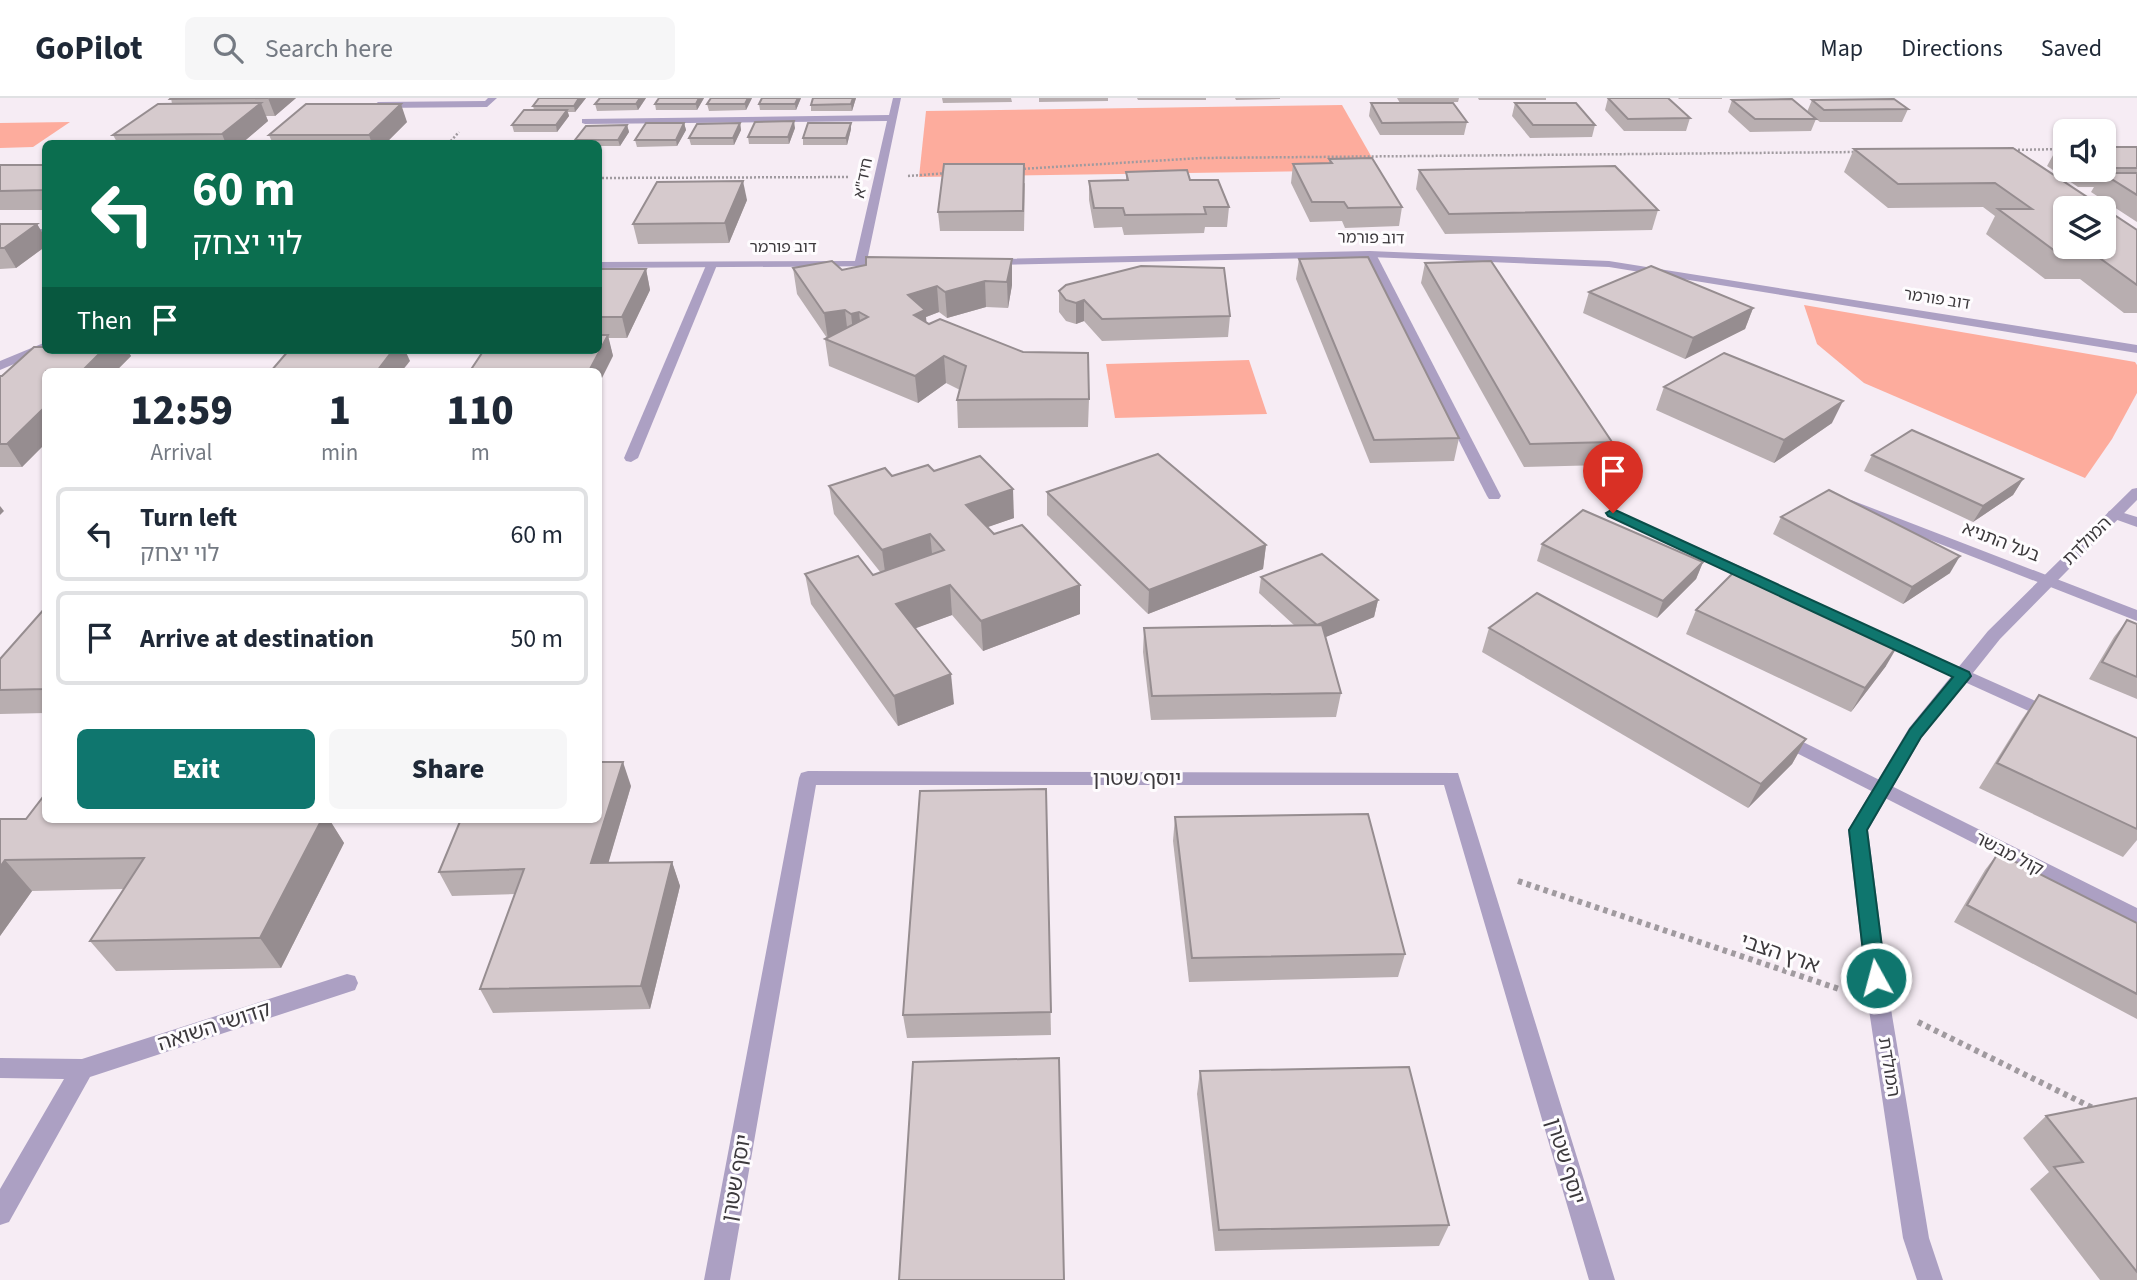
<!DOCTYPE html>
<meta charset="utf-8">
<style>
:root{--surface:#fff;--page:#f6f6f7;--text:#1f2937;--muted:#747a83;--line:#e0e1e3;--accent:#0f766e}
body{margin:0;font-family:"Source Sans 3","Noto Sans Hebrew",sans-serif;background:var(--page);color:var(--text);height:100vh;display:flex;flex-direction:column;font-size:26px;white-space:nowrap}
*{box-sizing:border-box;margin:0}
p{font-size:23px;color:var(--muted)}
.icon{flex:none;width:38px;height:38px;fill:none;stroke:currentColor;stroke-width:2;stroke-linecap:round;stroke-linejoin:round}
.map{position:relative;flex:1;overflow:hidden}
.sheet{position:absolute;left:42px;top:270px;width:560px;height:455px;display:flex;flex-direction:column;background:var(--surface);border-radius:10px;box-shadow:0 2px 5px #0004}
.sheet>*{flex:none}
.guide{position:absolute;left:42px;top:42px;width:560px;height:214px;border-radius:10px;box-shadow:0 2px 5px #0004;background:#0b6e4f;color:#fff;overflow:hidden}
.controls{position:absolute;left:2053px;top:21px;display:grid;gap:14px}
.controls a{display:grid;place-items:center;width:63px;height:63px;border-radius:10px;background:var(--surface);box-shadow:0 2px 5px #0004;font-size:35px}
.pin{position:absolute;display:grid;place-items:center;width:60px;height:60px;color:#fff;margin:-72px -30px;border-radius:50% 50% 50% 0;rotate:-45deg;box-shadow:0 0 7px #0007}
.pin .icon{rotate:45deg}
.me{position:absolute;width:77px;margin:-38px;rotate:353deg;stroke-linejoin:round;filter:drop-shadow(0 0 5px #0008)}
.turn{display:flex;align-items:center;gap:24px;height:147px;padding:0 35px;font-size:32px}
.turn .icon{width:91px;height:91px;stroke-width:2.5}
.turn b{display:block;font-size:49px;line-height:60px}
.then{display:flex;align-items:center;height:66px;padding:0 35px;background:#0003;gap:14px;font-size:26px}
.eta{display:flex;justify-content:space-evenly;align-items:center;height:119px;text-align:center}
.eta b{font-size:42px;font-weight:800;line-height:49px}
.action{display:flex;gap:14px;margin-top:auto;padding:14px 35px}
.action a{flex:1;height:80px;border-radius:10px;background:var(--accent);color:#fff;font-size:28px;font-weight:800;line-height:80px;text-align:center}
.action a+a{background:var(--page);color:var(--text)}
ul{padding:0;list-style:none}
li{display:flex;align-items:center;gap:21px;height:94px;margin:0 14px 10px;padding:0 21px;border:4px solid var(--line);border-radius:10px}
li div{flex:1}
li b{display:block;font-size:26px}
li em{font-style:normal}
header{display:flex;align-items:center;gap:42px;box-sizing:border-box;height:98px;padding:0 35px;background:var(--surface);border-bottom:2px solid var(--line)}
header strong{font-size:33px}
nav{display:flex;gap:38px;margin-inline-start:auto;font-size:24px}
.search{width:490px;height:63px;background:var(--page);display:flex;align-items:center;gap:18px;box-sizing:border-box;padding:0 24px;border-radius:10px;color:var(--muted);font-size:26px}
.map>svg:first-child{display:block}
.green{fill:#fdac9d}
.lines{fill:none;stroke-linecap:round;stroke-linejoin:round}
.path-far1{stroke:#a09a9f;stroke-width:2.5;stroke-dasharray:2 2;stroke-linecap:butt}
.path{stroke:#a09a9f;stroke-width:6;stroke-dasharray:4.5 4.5;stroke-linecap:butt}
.service{fill:#aca0c3;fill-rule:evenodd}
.minor{fill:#aca0c3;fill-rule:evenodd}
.wall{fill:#b8aeb0}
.shaded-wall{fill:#968d90}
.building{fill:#d6cacd;stroke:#968d90;stroke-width:2;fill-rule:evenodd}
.route{fill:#0f766e;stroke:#0a4d48;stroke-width:2}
.labels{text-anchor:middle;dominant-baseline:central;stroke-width:6;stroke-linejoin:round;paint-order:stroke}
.far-street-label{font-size:16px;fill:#3c393c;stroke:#fefcfe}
.street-label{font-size:18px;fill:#3c393c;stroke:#fefcfe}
.near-street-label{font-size:21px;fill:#3c393c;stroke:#fefcfe}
</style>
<header>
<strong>GoPilot</strong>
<div class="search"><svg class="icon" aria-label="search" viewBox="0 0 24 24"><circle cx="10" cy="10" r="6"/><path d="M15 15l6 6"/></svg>Search here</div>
<nav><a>Map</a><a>Directions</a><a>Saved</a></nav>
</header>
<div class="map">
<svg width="2137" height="1182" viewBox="0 0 2137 1182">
<rect width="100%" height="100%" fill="#f6ecf4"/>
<!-- green -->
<g class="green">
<path d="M1342,7L1379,72L919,79L926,13Z"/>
<path d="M70,24L33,49L0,50V25Z"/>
<path d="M1804,207L2135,264L2137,267V295L2112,341L2085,380L1864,285L1817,246Z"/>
<path d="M1249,262L1267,316L1115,320L1106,266Z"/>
</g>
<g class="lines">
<!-- path-far1 -->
<g class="path-far1">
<path d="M448,46L459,34"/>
<path d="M2010,52L2065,51"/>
<path d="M1020,71L1201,60L1858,54"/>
<path d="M908,78L948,75"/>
<path d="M598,80L850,79"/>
</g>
<!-- path -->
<g class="path">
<path d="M1518,783L1842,892"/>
<path d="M1918,924L2095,1011"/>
</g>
<!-- service -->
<g class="service">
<path d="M46,131V137L0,138V132Z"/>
<path d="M1366,154L1376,156L1501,398L1499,401H1489L1487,398L1364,156Z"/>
<path d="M707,165L717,167L638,360L631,364L626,363L624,360Z"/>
<path d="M1851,402L2137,512V523L1846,409L1844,406L1846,403Z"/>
<path d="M1613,411L1762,478L1764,481L1762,484H1750L1608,418L1606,415Z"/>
<path d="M2114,412L2137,419V429L2109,419L2107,416L2109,413Z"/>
<path d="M1876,532L2058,613L2061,617L2058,621H2046L1870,541L1868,537L1870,533Z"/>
<path d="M1781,633L2137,810V828L1775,644L1772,639L1775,634Z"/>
</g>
<!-- minor -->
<g class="minor">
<path d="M488,0H497L487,9L378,10L374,7L378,4L485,3Z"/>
<path d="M893,0H901L867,163L893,164V168L598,170V164L855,163L887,23L585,26L582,25V21L889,17Z"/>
<path d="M1370,153L1609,163L2137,247V255L1609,169L1370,159L990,167L984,164L990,161Z"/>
<path d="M46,244L47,252L0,272V263Z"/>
<path d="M2137,390V402L2000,541L1922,639L1868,732L1890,905L1929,1140L1943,1182H1917L1903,1140L1868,905L1848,732L1909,630L1988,533L2132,391Z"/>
<path d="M808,673L1458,675L1615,1182H1589L1444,687H816L730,1182H704L799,680L801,675Z"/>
<path d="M347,876L355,878L358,885L355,892L90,979L9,1124L0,1127V1091L64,981L0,980V960L82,961Z"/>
</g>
</g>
<!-- wall -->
<g class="wall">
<path d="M171,0H296L275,18H266L268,23L241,46H118L113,37L172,6Z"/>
<path d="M539,0H586L575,14H568L569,18L557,34H514L512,27L534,12L533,8Z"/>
<path d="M600,0H646L638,12L597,13L595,6Z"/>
<path d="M659,0H704L697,12H656L655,6Z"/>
<path d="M752,0L746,12L709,13L707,6Z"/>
<path d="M762,0H801L796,12H760L759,6Z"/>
<path d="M813,0H856L852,13H811V7Z"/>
<path d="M942,0H1011L1012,4L943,5Z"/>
<path d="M1039,0H1108V3L1039,4Z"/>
<path d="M1137,0H1206V2H1138Z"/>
<path d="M1235,0H1280V1L1236,2Z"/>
<path d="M1397,0H1459L1458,4L1400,5Z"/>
<path d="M1478,0H1546V2H1479Z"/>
<path d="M1572,0H1668L1690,20L1686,33H1624L1605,12L1608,0Z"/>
<path d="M1678,0H1722V1H1679Z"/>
<path d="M1732,2L1807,14L1812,2L1908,11L1902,24H1820L1816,21L1811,33L1750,34L1728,14Z"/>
<path d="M1371,5L1467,24L1464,37H1380L1369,18Z"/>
<path d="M1515,5L1595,27L1592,39L1530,40L1512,18Z"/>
<path d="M407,24L385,46H273L269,37Z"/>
<path d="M684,25L686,32L677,48L637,49L635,42Z"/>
<path d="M740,25L741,32L734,47H691L689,40Z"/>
<path d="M851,25V31L847,47H803V40Z"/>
<path d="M627,27L629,34L620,48H598V46H576L575,42Z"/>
<path d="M795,30L789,46H749L748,39Z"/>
<path d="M2104,49H2137V124L2091,94L2094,89H2078L2047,68L2057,50H2065V72H2104Z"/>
<path d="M2013,50L2137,132V215H2124L2080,181H2045L1986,136L1995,118L1983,109L1888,110L1844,74L1854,51Z"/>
<path d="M1329,61L1402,109L1399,128L1345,130L1342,123L1310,124L1291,85L1293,66L1329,65Z"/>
<rect x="0" y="67" width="46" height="45"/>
<path d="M1419,72L1658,112L1652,132L1445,136L1416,91Z"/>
<path d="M1126,74L1190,82L1229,109L1227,129H1205L1204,135L1124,137L1122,129L1094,130L1089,102V83L1126,82Z"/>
<path d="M1025,85L1024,133H940L938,114Z"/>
<path d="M747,102L729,145L638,146L633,126Z"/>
<path d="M0,126H37L46,141V148L16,170L0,171Z"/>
<path d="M1012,161V187L1008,210L986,209L947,220L939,214L926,219V224L1089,301L1088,329L958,330L957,302L960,292L946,285L918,305L829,268L825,241L827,240L797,196L793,170L842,172Z"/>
<path d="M1299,161L1459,340L1454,363L1370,365L1296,181Z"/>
<path d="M1425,165L1612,344L1605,367L1524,369L1421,185Z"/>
<path d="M598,171H646L650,192L627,240H608L613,258L598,252Z"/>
<path d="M1059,193L1230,218L1228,239L1102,243L1084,223L1076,226L1066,223L1059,214Z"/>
<path d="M1589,194L1753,210L1745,231L1685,261L1583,215Z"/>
<path d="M46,252H127L131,258L22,369H0V278Z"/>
<path d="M1664,289L1832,325L1774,365L1656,312Z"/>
<path d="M1872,357L2023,381L2013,397L1973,424L1864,373Z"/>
<path d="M934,373L1014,420L987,429L1080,516L983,553L952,517L915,530L954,606L898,628L811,506L805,476L873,477L881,475L834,416L829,388Z"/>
<path d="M1047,394L1266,447L1263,471L1148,516L1047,417Z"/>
<path d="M1781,419L1950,475L1903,506L1773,436Z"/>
<path d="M1542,446L1703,464L1696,481L1657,520L1537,463Z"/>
<path d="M1261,479L1378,502L1374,519L1325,539L1341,595L1336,619L1151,622L1143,554L1144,530L1295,528L1259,495Z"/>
<path d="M46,509V615L0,616V561Z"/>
<path d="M1696,512L1886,568L1851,614L1686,536Z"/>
<path d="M2127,522L2137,526V601L2089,581L2114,539Z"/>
<path d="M1489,530L1806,641L1792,666L1748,710L1482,554Z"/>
<path d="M2039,597L2137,640V742L2123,759L1979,690L2022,621Z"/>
<path d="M631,688L608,765L672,764L680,788L650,911L493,915L480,891L515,796L452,798L439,774Z"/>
<path d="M1046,691L1051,937L907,940L903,917Z"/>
<path d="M1175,719L1405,856L1398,879L1189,884L1173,743Z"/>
<path d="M0,721H329L344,745L281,870L116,873L90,843L124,791L32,793L0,838Z"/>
<path d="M1998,755L2137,825V921L1954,824L1985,772Z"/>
<path d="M1200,973L1449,1127L1439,1148L1215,1153L1197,996Z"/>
<path d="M2137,1001V1182H2100L2030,1091L2049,1074L2023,1040L2046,1018Z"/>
</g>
<!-- shaded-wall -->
<g class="shaded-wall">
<path d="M268,0H296L275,18Z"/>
<path d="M579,0H586L575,14L574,8Z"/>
<path d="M640,0H646L638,12L636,6Z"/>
<path d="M699,0H704L697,12L696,6Z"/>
<path d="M748,0H752L746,12L745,6Z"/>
<path d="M798,0H801L796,12L795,6Z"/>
<path d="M853,0H856L852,13L851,6Z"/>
<path d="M261,5L268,23L241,46H226L222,36Z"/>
<path d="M401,6L407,24L385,46H372L369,37Z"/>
<path d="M567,12L569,18L557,34L556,27Z"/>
<path d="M794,23L795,30L789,46L788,39Z"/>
<path d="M684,25L686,32L677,48L676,42Z"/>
<path d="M740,25L741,32L734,47L733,40Z"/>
<path d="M851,25V31L847,47L846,40Z"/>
<path d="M627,27L629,34L620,48L618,42Z"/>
<path d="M743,83L747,102L729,145L725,125Z"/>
<path d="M37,126L46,141V148L16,170L4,150Z"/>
<path d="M1012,161V187L1008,210L1007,184Z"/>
<path d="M646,171L650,192L627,240L622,219Z"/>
<path d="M985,183L986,209L947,220L945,194Z"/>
<path d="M937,188L939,214L926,219L928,239L916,243L908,197Z"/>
<path d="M1084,202V223L1076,226V205Z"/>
<path d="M1753,210L1745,231L1685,261L1693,240Z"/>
<path d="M845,212L848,238L828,242L824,215Z"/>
<path d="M859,214L862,240L854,242L851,216Z"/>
<path d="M608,237L613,258L598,288V273H589Z"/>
<path d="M103,252H127L131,258L116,273H82Z"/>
<path d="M393,252H405L410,263L402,273H377Z"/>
<path d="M944,258L946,285L918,305L915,278Z"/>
<path d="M1843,303L1832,325L1774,365L1784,342Z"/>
<path d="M46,308V345L22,369L7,346Z"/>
<path d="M2023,381L2013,397L1973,424L1983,408Z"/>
<path d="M1013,391L1014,420L968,436L966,407Z"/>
<path d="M0,408L4,413L0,417Z"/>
<path d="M930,436L933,465L886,481L882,452Z"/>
<path d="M1266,447L1263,471L1148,516L1149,492Z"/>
<path d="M1960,458L1950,475L1903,506L1912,489Z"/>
<path d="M1703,464L1696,481L1657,520L1663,503Z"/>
<path d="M950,487L952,517L900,536L896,506Z"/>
<path d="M1080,487V516L983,553L981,523Z"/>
<path d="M1378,502L1374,519L1314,544L1317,527Z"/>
<path d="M1900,544L1886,568L1851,614L1865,590Z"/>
<path d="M951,576L954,606L898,628L894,598Z"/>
<path d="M1806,641L1792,666L1748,710L1761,686Z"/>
<path d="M623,664L631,688L601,790L591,765Z"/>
<path d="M322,721H329L344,745L281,870L260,840Z"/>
<path d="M5,762L32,793L0,838V769Z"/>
<path d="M672,764L680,788L650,911L641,888Z"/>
</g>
<!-- building -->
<g class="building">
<path d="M171,0H268L170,1Z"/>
<path d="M539,0H579L574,8H533Z"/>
<path d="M600,0H640L636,6H595Z"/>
<path d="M659,0H699L696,6H655Z"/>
<path d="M711,0H748L745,6H707Z"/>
<path d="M762,0H798L795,6H759Z"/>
<path d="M813,0H853L851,6L811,7Z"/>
<path d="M1608,0H1668L1690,20L1628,21Z"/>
<path d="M1792,1L1816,21H1755L1732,2Z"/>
<path d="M1894,1L1908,11L1824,12L1812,2Z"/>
<path d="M261,5L222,36L113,37L158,6Z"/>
<path d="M1371,5H1453L1467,24L1382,25Z"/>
<path d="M1515,5H1576L1595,27H1533Z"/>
<path d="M306,6H401L369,37H269Z"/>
<path d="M524,12H567L556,27H512Z"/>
<path d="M794,23L788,39H748L755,24Z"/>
<path d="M646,25H684L676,42H635Z"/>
<path d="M740,25L733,40H689L697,26Z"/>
<path d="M808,25H851L846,40H803Z"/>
<path d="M627,27L618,42H575L586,28Z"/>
<rect x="2104" y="49" width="33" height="21"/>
<path d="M2013,50L2137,132V187L2094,156H2059L1998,111H2032L1995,85L1898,86L1854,51ZM2065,110H2104V149H2065Z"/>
<path d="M2057,50H2065V55Z"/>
<path d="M1372,60L1402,109L1348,110L1344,104H1312L1293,66L1332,65L1329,61Z"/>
<path d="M944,66H1024L1023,113L938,114Z"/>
<path d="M0,67H46V92L0,93Z"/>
<path d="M1615,68L1658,112L1449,116L1419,72Z"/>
<path d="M1187,72L1190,82H1218L1229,109H1204L1206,116L1125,117L1123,110H1094L1089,83L1128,82L1126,74Z"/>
<path d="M2102,75H2137V97Z"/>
<path d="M743,83L725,125L633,126L657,84Z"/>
<path d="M0,126H37L4,150H0Z"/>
<path d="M866,159L1012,161L1007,184L985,183L945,194L937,188L908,197L925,212L914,217L929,226L940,221L1023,254L1088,255L1089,301L957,302L966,268L944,258L915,278L825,241L868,219L859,214L851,216L845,212L824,215L793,170L832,163L842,172L866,167Z"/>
<path d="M1368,159L1459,340L1374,342L1299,161Z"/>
<path d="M1491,163L1612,344L1530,346L1425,165Z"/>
<path d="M1141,168L1224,170L1230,218L1102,221L1084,202L1076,205L1066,202L1059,193L1066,187Z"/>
<path d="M1651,168L1753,210L1693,240L1589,194Z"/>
<path d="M598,171H646L622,219H598Z"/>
<path d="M598,237H608L589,273H470L484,252H598Z"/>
<path d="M34,249H46V252H103L82,273H46V308L7,346H0V278H2Z"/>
<path d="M289,252H393L377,273H271Z"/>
<path d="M1724,255L1843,303L1784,342L1664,289Z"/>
<path d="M1912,332L2023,381L1983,408L1872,357Z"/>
<path d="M1158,356L1266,447L1149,492L1047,394Z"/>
<path d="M980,358L1013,391L966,407L994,436L1022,427L1080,487L981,523L950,487L896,506L951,576L894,598L805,476L858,458L873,477L944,452L930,436L882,452L829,388L885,370L892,378L928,367L934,373Z"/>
<path d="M1829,392L1960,458L1912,489L1781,419Z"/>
<path d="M1583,412L1703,464L1663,503L1542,446Z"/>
<path d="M1322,456L1378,502L1317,527L1261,479Z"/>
<path d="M1736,472L1900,544L1865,590L1696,512Z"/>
<path d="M1537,495L1806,641L1761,686L1489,530Z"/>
<path d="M46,509V591L0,592V561Z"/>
<path d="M2127,522L2137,526V579L2102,564Z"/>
<path d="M1322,527L1341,595L1152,598L1144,530Z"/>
<path d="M2039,597L2137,640V731L1997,665Z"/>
<path d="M598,664H623L591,765L672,764L641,888L480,891L524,771L439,774L461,721H598Z"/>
<path d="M1046,691L1051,914L903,917L920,693Z"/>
<path d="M46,695V721H322L260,840L90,843L144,760L5,762L0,769V721H26Z"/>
<path d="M1368,716L1405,856L1192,860L1175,719Z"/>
<path d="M1998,755L2137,825V896L1967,807Z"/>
<path d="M1059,960L1064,1182H899L913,964Z"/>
<path d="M1409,969L1449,1127L1219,1132L1200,973Z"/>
<path d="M2136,1000L2137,1001V1174L2054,1069L2083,1064L2046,1018Z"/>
</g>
<!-- route -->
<path class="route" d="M1613,411L1969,574L1971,578L1921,639L1867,732L1886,880L1883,886L1876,889L1869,886L1866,880L1849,732L1910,631L1953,579L1608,418L1606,415Z"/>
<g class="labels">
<!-- far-street labels -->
<g class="far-street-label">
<text transform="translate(863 80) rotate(-78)">חיד"א</text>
<text transform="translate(1371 140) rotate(1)">דוב פורמר</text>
<text x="783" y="149">דוב פורמר</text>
<text transform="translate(1937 201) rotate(9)">דוב פורמר</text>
</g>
<!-- street labels -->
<g class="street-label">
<text transform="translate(2087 443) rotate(-45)">המולדת</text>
<text transform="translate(2001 444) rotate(21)">בעל התניא</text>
<text transform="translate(2009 756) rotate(27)">קול מבשר</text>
<text transform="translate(1889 969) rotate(81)">המולדת</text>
</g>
<!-- near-street labels -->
<g class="near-street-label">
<text x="1137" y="680">יוסף שטרן</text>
<text transform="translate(1780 855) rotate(19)">ארץ הצבי</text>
<text transform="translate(214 928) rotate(-18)">קדושי השואה</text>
<text transform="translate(1566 1063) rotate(73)">יוסף שטרן</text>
<text transform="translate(736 1080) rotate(-80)">יוסף שטרן</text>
</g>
</g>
</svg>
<div class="controls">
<a><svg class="icon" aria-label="sound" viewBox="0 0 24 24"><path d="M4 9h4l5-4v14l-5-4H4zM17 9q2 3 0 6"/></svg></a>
<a><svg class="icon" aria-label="layers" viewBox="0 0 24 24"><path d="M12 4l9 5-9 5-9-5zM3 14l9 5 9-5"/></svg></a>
</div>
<div class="pin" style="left:1613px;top:415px;background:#d93025"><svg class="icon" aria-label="arrive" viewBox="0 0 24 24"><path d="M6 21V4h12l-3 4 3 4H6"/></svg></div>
<svg class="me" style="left:1876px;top:880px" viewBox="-20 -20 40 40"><circle r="17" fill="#0f766e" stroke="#fff" stroke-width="3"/><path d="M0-11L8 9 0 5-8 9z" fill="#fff"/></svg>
<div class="guide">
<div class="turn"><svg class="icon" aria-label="left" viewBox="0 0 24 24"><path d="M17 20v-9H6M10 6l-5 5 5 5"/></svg><div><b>60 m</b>לוי יצחק</div></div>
<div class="then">Then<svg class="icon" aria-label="arrive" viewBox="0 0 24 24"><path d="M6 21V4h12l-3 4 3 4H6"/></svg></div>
</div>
<section class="sheet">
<div class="eta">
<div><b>12:59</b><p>Arrival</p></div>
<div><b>1</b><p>min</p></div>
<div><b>110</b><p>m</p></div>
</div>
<ul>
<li><svg class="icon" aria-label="left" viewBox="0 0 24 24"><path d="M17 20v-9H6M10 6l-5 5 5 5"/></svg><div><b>Turn left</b><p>לוי יצחק</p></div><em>60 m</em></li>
<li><svg class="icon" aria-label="arrive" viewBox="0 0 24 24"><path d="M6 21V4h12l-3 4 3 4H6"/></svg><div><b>Arrive at destination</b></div><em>50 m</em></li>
</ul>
<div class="action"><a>Exit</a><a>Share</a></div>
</section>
</div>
